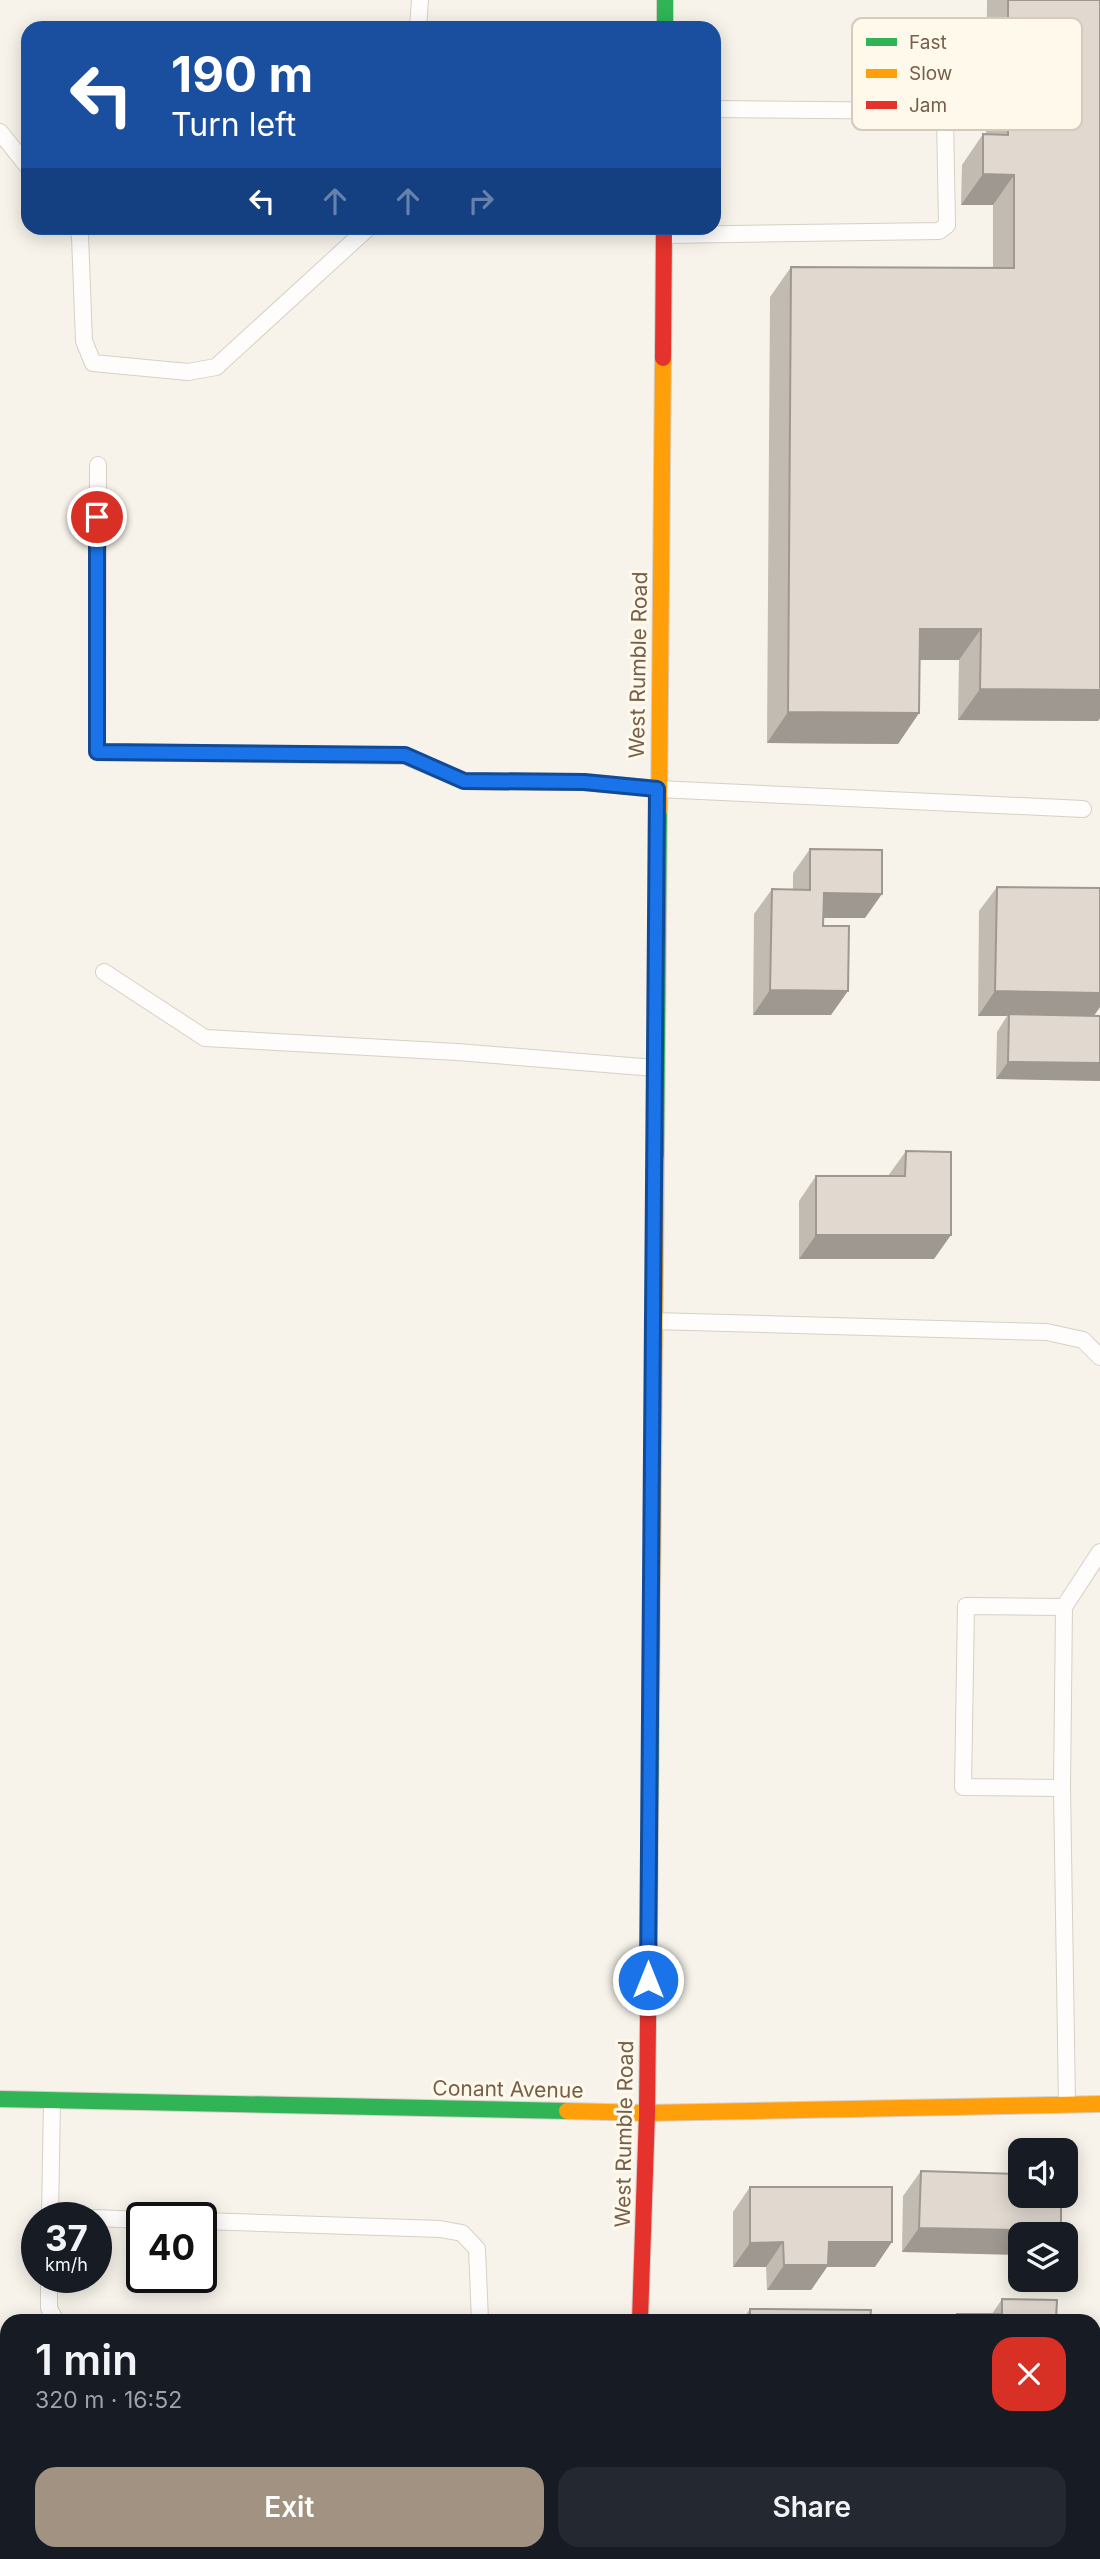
<!DOCTYPE html>
<meta charset="utf-8">
<style>
:root{--surface:#171b24;--page:#242831;--text:#f1f3f6;--muted:#9ea1a6;--accent:#a29282}
body{margin:0;font-family:Inter,sans-serif;background:var(--page);color:var(--text);height:100vh;display:flex;flex-direction:column;font-size:26px;white-space:nowrap}
*{box-sizing:border-box;margin:0}
p{font-size:23px;color:var(--muted)}
.icon{flex:none;width:38px;height:38px;fill:none;stroke:currentColor;stroke-width:2;stroke-linecap:round;stroke-linejoin:round}
.map{position:relative;flex:1;overflow:hidden}
.sheet{position:absolute;left:0px;top:2314px;width:1101px;height:247px;display:flex;flex-direction:column;background:var(--surface);border-radius:21px 21px 0 0;box-shadow:0 4px 18px #0003}
.sheet>*{flex:none}
.banner{position:absolute;left:21px;top:21px;width:700px;height:214px;border-radius:21px;box-shadow:0 4px 18px #0003;background:#1a4fa0;color:#fff;overflow:hidden}
.fabs{position:absolute;left:1008px;top:2138px;display:grid;gap:14px}
.fabs a{display:grid;place-items:center;width:70px;height:70px;border-radius:14px;background:var(--surface);box-shadow:0 4px 18px #0003;font-size:35px}
.speed{position:absolute;left:21px;top:2202px;display:flex;gap:14px;font-size:35px;font-weight:700;text-align:center}
.speed>*{display:grid;place-content:center;width:91px;height:91px;border-radius:50%;background:var(--surface);box-shadow:0 4px 18px #0003;line-height:1}
.speed small{font-size:18px;font-weight:400}
.speed .limit{border:4px solid #111;border-radius:10px;background:#fff;color:#111}
.pin{position:absolute;display:grid;place-items:center;width:60px;height:60px;color:#fff;margin:-30px;border:4px solid #fff;border-radius:50%;box-shadow:0 2px 7px #0007}
.me{position:absolute;width:77px;margin:-38px;rotate:0deg;stroke-linejoin:round;filter:drop-shadow(0 0 5px #0008)}
.turn{display:flex;align-items:center;gap:24px;height:147px;padding:0 35px;font-size:32px}
.turn .icon{width:91px;height:91px;stroke-width:2.5}
.turn b{display:block;font-size:49px;line-height:60px}
.lanes{display:flex;align-items:center;height:66px;padding:0 35px;background:#0003;justify-content:center;gap:35px;direction:ltr}
.lanes .off{opacity:.35}
.round{display:grid;place-items:center;flex:none;width:74px;height:74px;border-radius:21px;background:var(--page)}
.head{display:flex;align-items:center;justify-content:space-between;height:119px;padding:0 35px}
h1{font-size:42px;font-weight:600;line-height:52px}
.action{display:flex;gap:14px;margin-top:auto;padding:14px 35px}
.action a{flex:1;height:80px;border-radius:21px;background:var(--accent);color:#fff;font-size:28px;font-weight:600;line-height:80px;text-align:center}
.action a+a{background:var(--page);color:var(--text)}
.map>svg:first-child{display:block}
.lines{fill:none;stroke-linecap:round;stroke-linejoin:round}
.lane-casing{stroke:#d6d0c7;stroke-width:18}
.fast-casing{stroke:#d7d0c8;stroke-width:18}
.slow-casing{stroke:#d7d0c8;stroke-width:18}
.jam-casing{stroke:#d7d0c8;stroke-width:18}
.lane{stroke:#fefdfc;stroke-width:16}
.fast{stroke:#30b455;stroke-width:16}
.slow{stroke:#ff9f0a;stroke-width:16}
.jam{stroke:#e5322d;stroke-width:16}
.wall{fill:#c2bbb2}
.shaded-wall{fill:#9e9891}
.building{fill:#e1d9cf;stroke:#9e9891;stroke-width:2}
.route-casing{stroke:#114b97;stroke-width:18}
.route{stroke:#1a73e8;stroke-width:12}
.labels{text-anchor:middle;dominant-baseline:central;stroke-width:6;stroke-linejoin:round;paint-order:stroke}
.street-label{font-size:21px;fill:#755e4a;stroke:#fff9eb}
.key{fill:#fff9eb;stroke:#d6cabb;stroke-width:2}
.key-label{font-size:19px;fill:#755e4a}
</style>
<div class="map">
<svg width="1100" height="2559" viewBox="0 0 1100 2559">
<rect width="100%" height="100%" fill="#f7f3ea"/>
<g class="lines">
<defs>
<g id="lane">
<path d="M418,28L420,0"/>
<path d="M0,132L28,167"/>
<path d="M77,228L80,236L84,341L93,363L188,372L216,367L368,228"/>
<path d="M664,235L939,231L947,225L945,118L935,111L714,109"/>
<path d="M98,465L97,752L405,756L464,781L584,782L658,789L1083,809"/>
<path d="M104,972L205,1038L457,1052L655,1068"/>
<path d="M653,1321L1047,1332L1083,1340L1100,1357"/>
<path d="M1064,1607L966,1606L963,1787L1062,1788L1064,1607L1100,1552"/>
<path d="M1062,1788L1067,2104"/>
<path d="M50,2217L52,2100"/>
<path d="M96,2218L142,2220"/>
<path d="M201,2221L440,2229L462,2233L477,2249L480,2320"/>
<path d="M49,2277V2308L55,2320"/>
<path d="M584,2553L633,2557"/>
</g>
<g id="fast">
<path d="M665,0V28"/>
<path d="M656,1159L659,811"/>
<path d="M649,1929L652,1600"/>
<path d="M0,2099L567,2111"/>
</g>
<g id="slow">
<path d="M659,811L663,358"/>
<path d="M652,1600L656,1159"/>
<path d="M567,2111L647,2113L1100,2104"/>
<path d="M633,2553V2559"/>
</g>
<g id="jam">
<path d="M663,358L664,228"/>
<path d="M640,2320L647,2113L649,1929"/>
</g>
</defs>
<!-- lane casing -->
<use href="#lane" class="lane-casing"/>
<!-- fast casing -->
<use href="#fast" class="fast-casing"/>
<!-- slow casing -->
<use href="#slow" class="slow-casing"/>
<!-- jam casing -->
<use href="#jam" class="jam-casing"/>
<!-- lane -->
<use href="#lane" class="lane"/>
<!-- fast -->
<use href="#fast" class="fast"/>
<!-- slow -->
<use href="#slow" class="slow"/>
<!-- jam -->
<use href="#jam" class="jam"/>
</g>
<!-- wall -->
<g class="wall">
<path d="M987,0H1100V718L1098,721L958,720L959,660H920L919,713L898,744L767,743L770,297L791,267L993,268V205H961L962,165L983,134H986Z"/>
<path d="M810,849L865,918H823L831,1015H753L754,914L772,889L793,890V873Z"/>
<path d="M997,887L1100,888V1007L1094,1016L996,1079L997,1032L1007,1016H978L979,911Z"/>
<path d="M906,1151L934,1259H799V1201L816,1176H888Z"/>
<path d="M921,2171L1061,2231L1058,2235H1020L902,2252L903,2196Z"/>
<path d="M750,2187L875,2267H827L811,2290H767L766,2267H733V2212Z"/>
<path d="M1002,2299L1056,2320H952L957,2314H992Z"/>
<path d="M750,2309L870,2320H742Z"/>
<path d="M742,2553H845V2559H741Z"/>
<path d="M917,2553H928L1012,2559H916Z"/>
</g>
<!-- shaded-wall -->
<g class="shaded-wall">
<path d="M983,174L1014,175L993,205H961Z"/>
<path d="M920,629H981L959,660H899Z"/>
<path d="M980,689L1100,690V718L1098,721L958,720Z"/>
<path d="M788,712L919,713L898,744L767,743Z"/>
<path d="M824,893L882,894L865,918H806Z"/>
<path d="M770,990L848,991L831,1015H753Z"/>
<path d="M995,991L1100,993V1007L1092,1018L1009,1014L1007,1016H978Z"/>
<path d="M1008,1062L1100,1063V1081L996,1079Z"/>
<path d="M816,1235H951L934,1259H799Z"/>
<path d="M919,2228L1061,2231L1058,2235H1020V2255L902,2252Z"/>
<path d="M783,2242L766,2267H733L750,2243Z"/>
<path d="M829,2242H892L875,2267H827L811,2290H767L784,2265Z"/>
</g>
<!-- building -->
<g class="building">
<path d="M1008,0H1100V690L980,689L981,629H920L919,713L788,712L791,267L1014,268V175L983,174V134L1008,135Z"/>
<path d="M810,849L882,850V894L824,893L823,926H849L848,991L770,990L772,889L810,890Z"/>
<path d="M997,887L1100,888V993L995,991Z"/>
<path d="M1009,1014L1100,1016V1063L1008,1062Z"/>
<path d="M906,1151L951,1152V1235H816V1176H905Z"/>
<path d="M921,2171L1020,2174V2196H1061V2231L919,2228Z"/>
<path d="M750,2187H892V2242H829L828,2265H784L783,2242L750,2243Z"/>
<path d="M1002,2299L1057,2300L1056,2320H957V2314H1002Z"/>
<path d="M750,2309L871,2310L870,2320H750Z"/>
<path d="M758,2553H845V2559H757Z"/>
<path d="M928,2553H1012V2559H927Z"/>
</g>
<g class="lines">
<defs>
<path id="route" d="M97,517V752L405,755L464,781L584,782L657,789L648,1980"/>
</defs>
<!-- route casing -->
<use href="#route" class="route-casing"/>
<!-- route -->
<use href="#route" class="route"/>
</g>
<g class="labels">
<!-- street labels -->
<g class="street-label">
<text transform="translate(638 665) rotate(-89)">West Rumble Road</text>
<text transform="translate(508 2089) rotate(1)">Conant Avenue</text>
<text transform="translate(624 2134) rotate(-89)">West Rumble Road</text>
</g>
</g>
<!-- legend -->
<rect x="852" y="18" width="230" height="112" rx="10" class="key"/>
<rect x="866" y="38" width="31" height="8" fill="#30b455"/>
<rect x="866" y="69" width="31" height="9" fill="#ff9f0a"/>
<rect x="866" y="101" width="31" height="8" fill="#e5322d"/>
<g class="key-label">
<text x="909" y="49">Fast</text>
<text x="909" y="80">Slow</text>
<text x="909" y="112">Jam</text>
</g>
</svg>
<div class="fabs">
<a><svg class="icon" aria-label="sound" viewBox="0 0 24 24"><path d="M4 9h4l5-4v14l-5-4H4zM17 9q2 3 0 6"/></svg></a>
<a><svg class="icon" aria-label="layers" viewBox="0 0 24 24"><path d="M12 4l9 5-9 5-9-5zM3 14l9 5 9-5"/></svg></a>
</div>
<div class="speed"><div>37<small>km/h</small></div><div class="limit">40</div></div>
<div class="pin" style="left:97px;top:517px;background:#d93025"><svg class="icon" aria-label="arrive" viewBox="0 0 24 24"><path d="M6 21V4h12l-3 4 3 4H6"/></svg></div>
<svg class="me" style="left:648px;top:1980px" viewBox="-20 -20 40 40"><circle r="17" fill="#1a73e8" stroke="#fff" stroke-width="3"/><path d="M0-11L8 9 0 5-8 9z" fill="#fff"/></svg>
<div class="banner">
<div class="turn"><svg class="icon" aria-label="left" viewBox="0 0 24 24"><path d="M17 20v-9H6M10 6l-5 5 5 5"/></svg><div><b>190 m</b>Turn left</div></div>
<div class="lanes"><svg class="icon" aria-label="left" viewBox="0 0 24 24"><path d="M17 20v-9H6M10 6l-5 5 5 5"/></svg><svg class="icon off" aria-label="ahead" viewBox="0 0 24 24"><path d="M12 20V5M6 11l6-6 6 6"/></svg><svg class="icon off" aria-label="ahead" viewBox="0 0 24 24"><path d="M12 20V5M6 11l6-6 6 6"/></svg><svg class="icon off" aria-label="right" viewBox="0 0 24 24"><path d="M7 20v-9h11M14 6l5 5-5 5"/></svg></div>
</div>
<section class="sheet">
<div class="head"><div><h1>1 min</h1><p>320 m · 16:52</p></div><a class="round" style="background:#d93025;color:#fff"><svg class="icon" aria-label="close" viewBox="0 0 24 24"><path d="M6 6l12 12M18 6L6 18"/></svg></a></div>
<div class="action"><a>Exit</a><a>Share</a></div>
</section>
</div>
